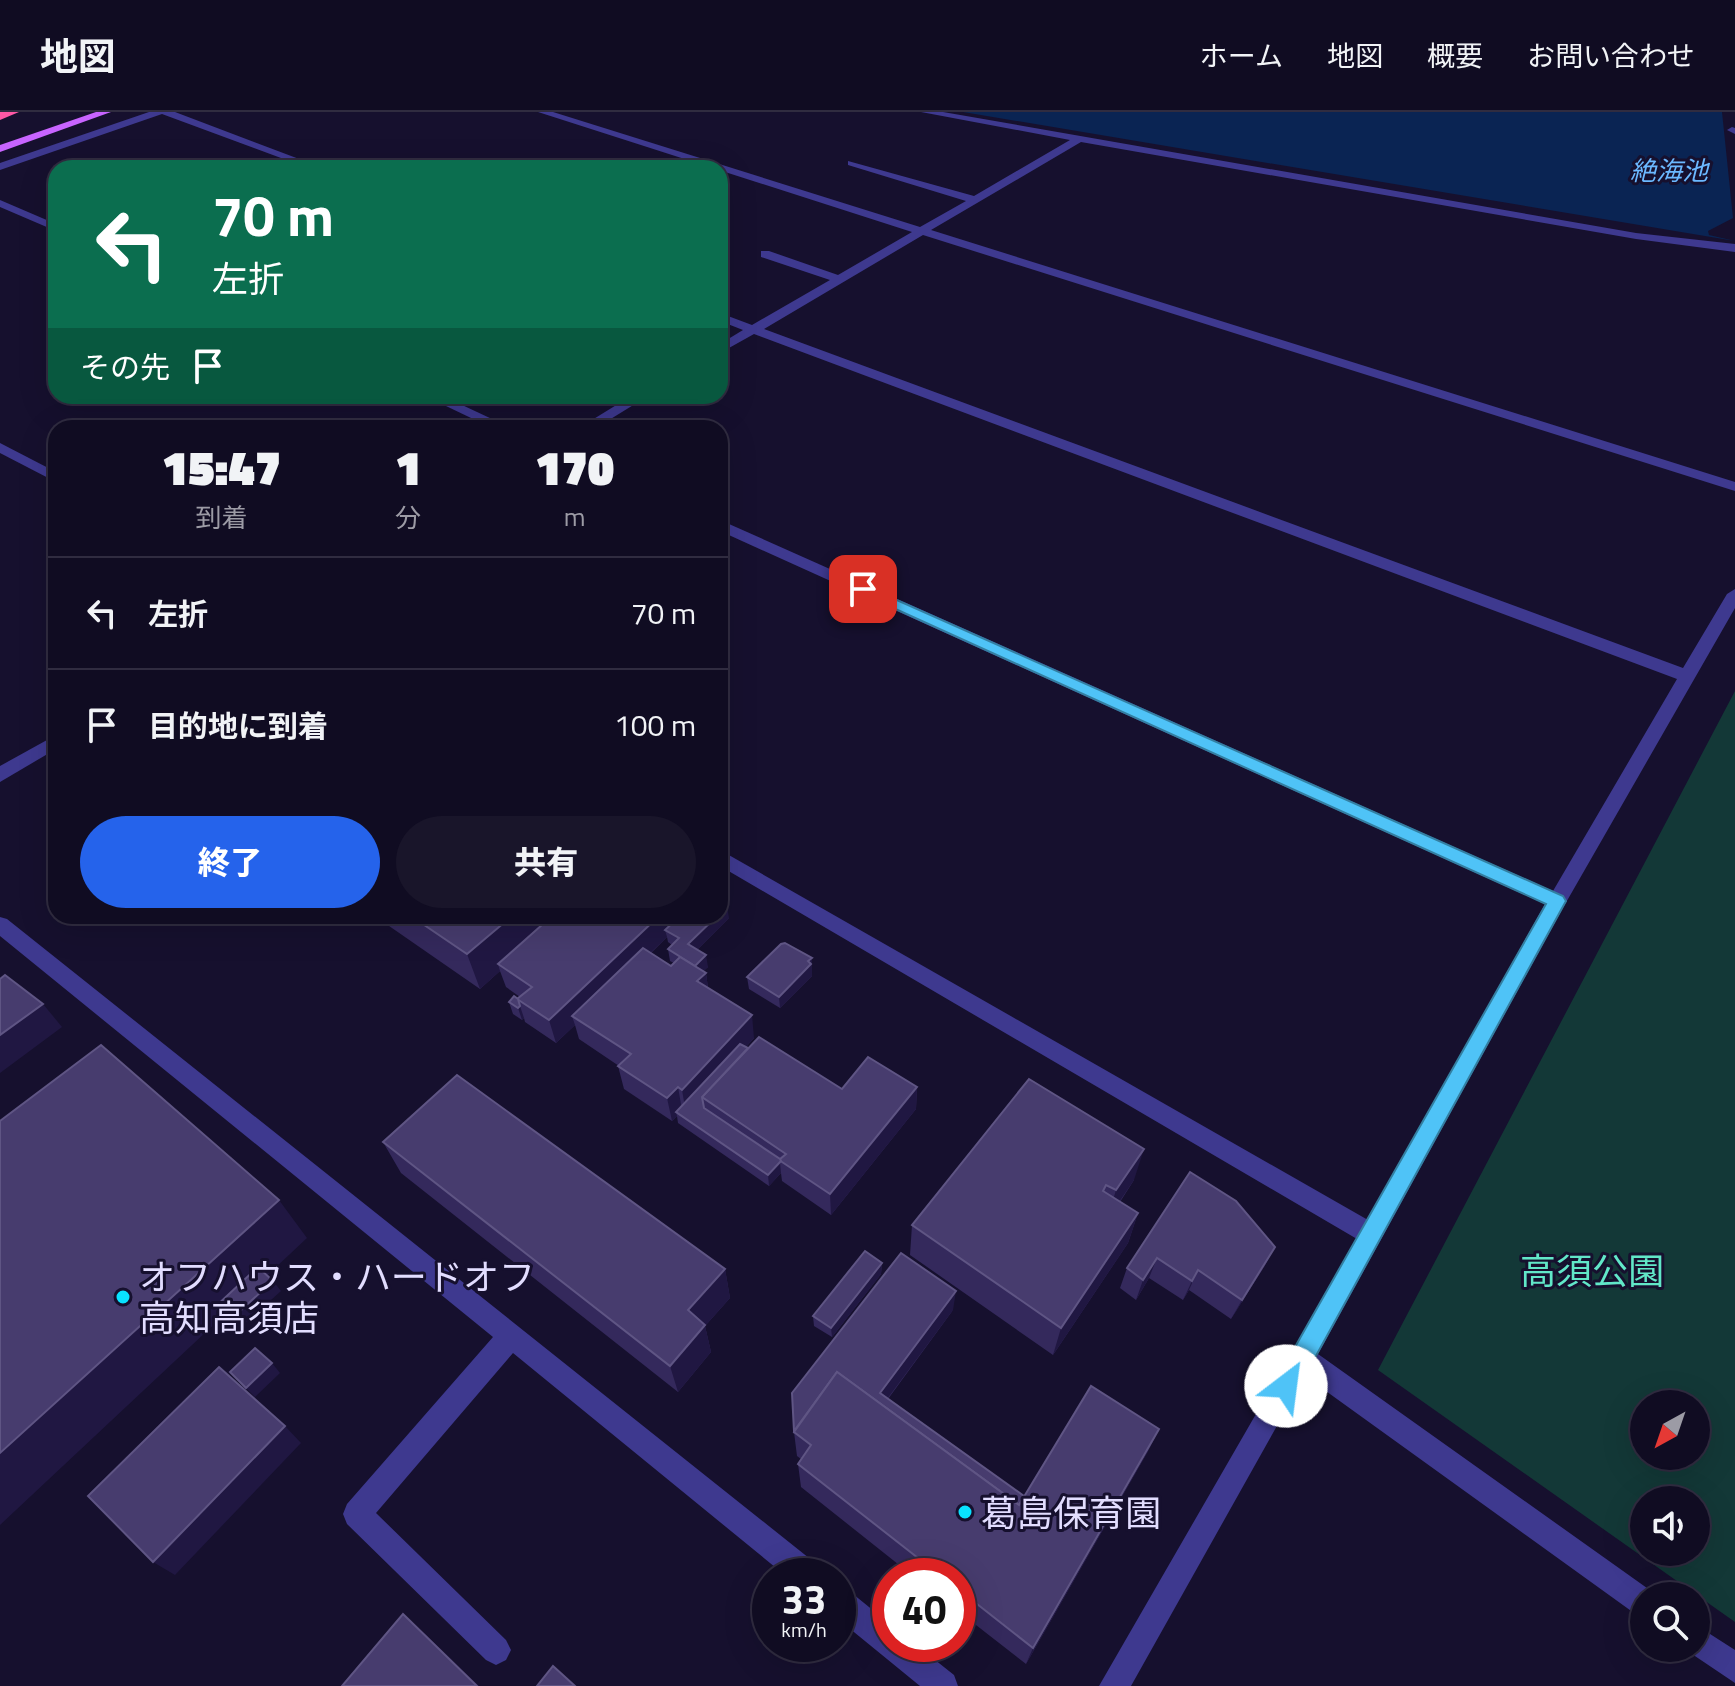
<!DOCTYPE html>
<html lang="ja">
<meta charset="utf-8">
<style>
:root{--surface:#100c22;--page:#19152a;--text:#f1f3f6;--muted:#9c9ba5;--line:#302c40;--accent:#2563eb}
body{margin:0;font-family:"Titillium Web","Noto Sans JP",sans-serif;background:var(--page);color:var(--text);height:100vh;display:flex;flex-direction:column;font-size:30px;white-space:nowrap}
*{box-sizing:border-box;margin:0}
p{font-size:26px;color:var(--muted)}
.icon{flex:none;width:44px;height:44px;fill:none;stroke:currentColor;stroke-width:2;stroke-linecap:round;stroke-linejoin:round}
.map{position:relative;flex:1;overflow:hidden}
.side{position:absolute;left:48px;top:308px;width:680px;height:504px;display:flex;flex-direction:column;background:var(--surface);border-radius:24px;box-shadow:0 8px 32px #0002,0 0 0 2px var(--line)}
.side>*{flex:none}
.hud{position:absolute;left:48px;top:48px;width:680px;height:244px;border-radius:24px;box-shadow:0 8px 32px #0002,0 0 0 2px var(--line);background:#0b6e4f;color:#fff;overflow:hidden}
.needle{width:52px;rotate:220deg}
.tools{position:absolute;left:1630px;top:1278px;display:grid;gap:16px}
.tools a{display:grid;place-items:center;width:80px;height:80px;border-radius:50%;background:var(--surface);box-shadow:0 8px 32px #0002,0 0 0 2px var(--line);font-size:40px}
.speed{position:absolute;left:752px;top:1446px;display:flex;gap:16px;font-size:40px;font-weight:700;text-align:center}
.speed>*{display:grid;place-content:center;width:104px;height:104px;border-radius:50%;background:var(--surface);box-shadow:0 8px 32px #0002,0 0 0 2px var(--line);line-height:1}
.speed small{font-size:20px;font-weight:400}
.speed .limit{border:12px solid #d22;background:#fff;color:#111}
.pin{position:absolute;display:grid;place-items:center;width:68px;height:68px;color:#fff;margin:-34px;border-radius:16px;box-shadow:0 4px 12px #0006}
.me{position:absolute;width:88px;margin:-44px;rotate:30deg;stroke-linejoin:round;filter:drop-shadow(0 0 6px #0008)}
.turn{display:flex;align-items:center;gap:28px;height:168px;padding:0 32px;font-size:36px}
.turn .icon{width:104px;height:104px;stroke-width:2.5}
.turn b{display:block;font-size:56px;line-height:68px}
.then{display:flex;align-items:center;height:76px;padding:0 32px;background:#0003;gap:16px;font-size:30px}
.eta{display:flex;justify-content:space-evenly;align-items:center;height:136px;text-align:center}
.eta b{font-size:48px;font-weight:800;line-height:56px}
.button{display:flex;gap:16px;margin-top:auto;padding:16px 32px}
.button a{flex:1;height:92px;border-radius:48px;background:var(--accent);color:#fff;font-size:32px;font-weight:800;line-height:92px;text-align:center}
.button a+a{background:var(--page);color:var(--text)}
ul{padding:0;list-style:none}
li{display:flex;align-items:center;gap:24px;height:112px;padding:0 32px;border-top:2px solid var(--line)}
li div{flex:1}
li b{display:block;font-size:30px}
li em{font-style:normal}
header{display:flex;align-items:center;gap:48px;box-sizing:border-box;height:112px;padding:0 40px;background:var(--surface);border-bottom:2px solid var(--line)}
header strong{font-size:38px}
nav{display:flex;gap:44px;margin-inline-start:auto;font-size:28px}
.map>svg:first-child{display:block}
.green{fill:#133837;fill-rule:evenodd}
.water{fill:#0a2453}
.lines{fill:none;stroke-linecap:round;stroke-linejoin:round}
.minor{fill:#3e398f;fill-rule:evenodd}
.major{fill:#c864ff;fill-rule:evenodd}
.highway{fill:#ff58a5;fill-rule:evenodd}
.wall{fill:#34295c;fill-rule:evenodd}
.shaded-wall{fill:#201742}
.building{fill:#473c6e;stroke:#5f5584;stroke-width:2}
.route{fill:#4fc3f7;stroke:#337fa1;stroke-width:2}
.poi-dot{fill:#09e2ff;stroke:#16102e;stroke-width:3}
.labels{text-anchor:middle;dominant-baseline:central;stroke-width:6;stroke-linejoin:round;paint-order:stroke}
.far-water-label{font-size:26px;font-style:italic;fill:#6bb8ff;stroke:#16102e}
.near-park-label{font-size:36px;fill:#61e7c8;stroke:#16102e}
.near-poi-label{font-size:36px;fill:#e2ddff;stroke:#16102e;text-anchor:start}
</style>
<header>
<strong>地図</strong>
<nav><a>ホーム</a><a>地図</a><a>概要</a><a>お問い合わせ</a></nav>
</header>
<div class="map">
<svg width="1735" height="1574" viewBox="0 0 1735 1574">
<rect width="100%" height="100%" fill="#16102e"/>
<!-- green -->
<path class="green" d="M1735,579V1510L1378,1258ZM1644,1292H1696V1344H1644ZM1644,1388H1696V1440H1644Z"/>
<!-- water -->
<path class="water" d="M963,0H1722L1733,106L1708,119L1709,123L1735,129Z"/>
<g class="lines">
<!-- minor -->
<g class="minor">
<path d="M149,0H175L323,56H308L162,2L0,58V51Z"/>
<path d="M538,0H553L920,115L966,89L848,53V49L974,84L1070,28L921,0H943L1636,121L1735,132V140L1636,127L1081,30L931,118L1735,370V379L923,123L764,217L1683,556L1727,482L1735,477V496L1564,794L1318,1242L1654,1481L1656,1484H1644V1505L1634,1501L1305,1264L1131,1574H1099L1357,1127L720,754V738L1368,1108L1545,792L720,419V408L1553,779L1677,567L754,222L720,241V232L743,218L720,209V201L752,213L830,168L761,145V139H769L838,163L912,120Z"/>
<path d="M1732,15L1735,16V22L1727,18Z"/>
<path d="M0,88L56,112V119L0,95Z"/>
<path d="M425,284H443L511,316H492Z"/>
<path d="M631,284H648L596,316H579Z"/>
<path d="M0,331L56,360V370L0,341Z"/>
<path d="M56,623V637L0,670V654Z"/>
<path d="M0,805L7,807L819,1454L823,1464H786L513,1241L376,1401L506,1528L511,1538L506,1548L496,1553L486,1548L347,1412L343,1402L347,1392L493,1225L0,824Z"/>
<path d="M838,1474L848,1478L890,1512V1532H915L954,1563L958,1574H920L838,1507Z"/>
<path d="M1696,1513L1735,1538V1571L1686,1538L1685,1536H1696Z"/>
</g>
<!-- major -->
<path class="major" d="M96,0H111L0,40V33Z"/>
<!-- highway -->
<path class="highway" d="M0,0H19L0,8Z"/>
</g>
<!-- wall -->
<g class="wall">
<path d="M378,804H600L608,809L668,816L729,806L697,838L708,855L703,859L706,861L708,876L754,926L746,935L842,977L917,975L916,997L831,1103L782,1069L781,1061L769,1074L678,1011L677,1004L672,1009L624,977L618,954H619L579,927L575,913L556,931L525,910L524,906L522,908L513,902L509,890L520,885L506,875L500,859L480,877L379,807ZM667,825L668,830L672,833L668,837L670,849L674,851L671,854L651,841Z"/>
<path d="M812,846V864L780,896L749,877L747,865Z"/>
<path d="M1029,967L1134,1068L1120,1090L1138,1101L1128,1131L1053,1243L910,1143L912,1113Z"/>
<path d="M383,1030L725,1157L730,1186L705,1214L711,1240L678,1280L401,1061Z"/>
<path d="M1190,1060L1275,1135L1264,1155L1231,1207L1189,1178L1183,1188L1149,1166L1136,1188L1120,1176L1127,1156Z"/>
<path d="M882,1151L881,1162L832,1225L814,1214L813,1204Z"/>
<path d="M953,1198L888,1287L1024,1384L1159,1317L1147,1341L1026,1552L958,1499V1464H913L801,1375L798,1352L801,1347L797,1344L794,1320Z"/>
</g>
<!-- shaded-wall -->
<g class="shaded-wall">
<path d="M727,794L729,806L691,844L688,832L717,804H720V801Z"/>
<path d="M512,804H563L498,852L500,859L480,877L467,842Z"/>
<path d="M659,804H666L669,820L665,818L667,825L579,909L572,904L575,913L556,931L549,908Z"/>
<path d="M706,843L708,855L697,866L695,854Z"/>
<path d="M812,846V864L780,896L779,885Z"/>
<path d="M706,861L709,884L697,869Z"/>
<path d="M43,892L62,915L0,961V923Z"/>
<path d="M520,894L524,906L522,908L518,896Z"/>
<path d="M752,903L754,926L686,1001L682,978Z"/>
<path d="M678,975L682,998L676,1000L677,1004L672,1009L667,986Z"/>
<path d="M917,975L916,997L831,1103L830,1082Z"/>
<path d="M1144,1037L1134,1068L1107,1108L1116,1078Z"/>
<path d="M780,1050L781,1061L769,1074L768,1063Z"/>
<path d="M279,1088L307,1126L224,1204L215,1195L223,1204L0,1413V1341Z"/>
<path d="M1138,1101L1128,1131L1053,1243L1061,1216Z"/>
<path d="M1275,1135L1264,1155L1231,1207L1242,1188Z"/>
<path d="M1157,1146L1149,1166L1136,1188L1143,1168Z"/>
<path d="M882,1151L881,1162L832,1225L831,1216Z"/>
<path d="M725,1157L730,1186L705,1214L711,1240L678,1280L670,1254L688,1198Z"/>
<path d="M1198,1158L1189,1178L1183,1188L1192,1169Z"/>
<path d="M273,1169L281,1179L238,1218L229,1209Z"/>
<path d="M956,1179L953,1198L879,1298L880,1281Z"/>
<path d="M272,1251L280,1261L255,1285L246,1276Z"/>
<path d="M285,1314L301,1331L175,1463L153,1450Z"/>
<path d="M1159,1317L1147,1341L1026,1552L1033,1536Z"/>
<path d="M403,1502L423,1520L479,1574H477Z"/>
</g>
<!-- building -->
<g class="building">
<path d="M720,790L727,794L720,801Z"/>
<path d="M411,804H512L467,842Z"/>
<path d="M552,804H600L608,809L614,804H659L549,908L517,887L532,875L498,852Z"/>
<path d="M680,804H717L688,832L706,843L695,854L668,837L679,826L665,818Z"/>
<path d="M785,831L812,846L808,849L811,852L779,885L747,865L781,832Z"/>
<path d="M643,836L671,854L680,845L706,861L697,869L752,903L682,978L678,975L667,986L618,954L631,942L572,904Z"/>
<path d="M5,863L43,892L0,923V867Z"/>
<path d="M514,884L518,887L520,894L518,896L509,890Z"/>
<path d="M759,925L842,977L868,945L917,975L830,1082L779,1048L786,1042L780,1038L702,985Z"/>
<path d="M740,932L748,936L702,985L704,996L780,1047L781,1049L768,1063L676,1000Z"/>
<path d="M101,933L279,1088L0,1341V1009Z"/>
<path d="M457,963L725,1157L688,1198L705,1213L670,1254L383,1030Z"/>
<path d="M1029,967L1144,1037L1116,1078L1106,1073L1103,1079L1138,1101L1061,1216L912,1113Z"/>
<path d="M1190,1060L1236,1089L1275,1135L1242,1188L1198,1158L1192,1169L1157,1146L1143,1168L1127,1156Z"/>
<path d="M865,1139L882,1151L831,1216L813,1204Z"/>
<path d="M901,1141L956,1179L880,1281L1024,1384L1019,1393L837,1260L794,1319L792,1281Z"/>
<path d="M258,1155L273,1169L229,1209L215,1195Z"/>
<path d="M255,1236L272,1251L246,1276L230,1260Z"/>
<path d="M219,1255L285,1314L153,1450L88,1384Z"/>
<path d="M837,1260L1019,1393L1091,1274L1159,1317L1033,1536L958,1477V1464H941L798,1352L811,1333L794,1320Z"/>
<path d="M403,1502L477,1574H342Z"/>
<path d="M553,1554L575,1574H537Z"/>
</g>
<!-- route -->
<path class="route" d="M863,473L1563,784L1566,789L1295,1282L1286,1286L1278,1282L1274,1274L1278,1265L1546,792L858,480V474Z"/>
<!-- markers -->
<g class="poi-dot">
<circle cx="123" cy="1185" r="8"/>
<circle cx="965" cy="1400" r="8"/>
</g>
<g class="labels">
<!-- far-water labels -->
<g class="far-water-label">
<text x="1669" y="58">絶海池</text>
</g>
<!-- near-park labels -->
<g class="near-park-label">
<text x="1592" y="1158">高須公園</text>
</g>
<!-- near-poi labels -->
<g class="near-poi-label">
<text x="139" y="1164">オフハウス・ハードオフ<tspan x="139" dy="41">高知高須店</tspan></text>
<text x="981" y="1400">葛島保育園</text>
</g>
</g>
</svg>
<div class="tools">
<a><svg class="needle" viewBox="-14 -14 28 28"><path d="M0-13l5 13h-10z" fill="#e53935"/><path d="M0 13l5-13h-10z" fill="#9c9ba5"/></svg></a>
<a><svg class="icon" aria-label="sound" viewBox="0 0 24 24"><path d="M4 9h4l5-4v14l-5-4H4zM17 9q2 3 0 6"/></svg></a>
<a><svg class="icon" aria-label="search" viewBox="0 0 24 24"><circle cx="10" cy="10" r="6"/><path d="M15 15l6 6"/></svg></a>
</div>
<div class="speed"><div>33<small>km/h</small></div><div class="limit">40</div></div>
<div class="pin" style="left:863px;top:477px;background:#d93025"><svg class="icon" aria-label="arrive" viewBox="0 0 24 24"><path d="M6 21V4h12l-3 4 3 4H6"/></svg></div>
<svg class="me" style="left:1286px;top:1274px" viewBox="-20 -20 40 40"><circle r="19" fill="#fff"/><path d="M0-13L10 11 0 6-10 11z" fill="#4fc3f7"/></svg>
<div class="hud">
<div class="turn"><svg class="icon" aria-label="left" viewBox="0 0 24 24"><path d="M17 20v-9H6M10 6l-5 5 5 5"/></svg><div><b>70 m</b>左折</div></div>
<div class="then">その先<svg class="icon" aria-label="arrive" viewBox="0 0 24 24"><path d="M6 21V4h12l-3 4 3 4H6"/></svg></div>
</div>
<section class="side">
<div class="eta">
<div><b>15:47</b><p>到着</p></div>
<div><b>1</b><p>分</p></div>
<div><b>170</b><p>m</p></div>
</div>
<ul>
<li><svg class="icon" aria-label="left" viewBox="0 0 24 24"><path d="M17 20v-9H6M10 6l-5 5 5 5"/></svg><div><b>左折</b></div><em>70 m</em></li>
<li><svg class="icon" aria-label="arrive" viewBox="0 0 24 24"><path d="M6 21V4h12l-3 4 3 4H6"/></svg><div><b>目的地に到着</b></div><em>100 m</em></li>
</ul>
<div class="button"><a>終了</a><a>共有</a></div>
</section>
</div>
